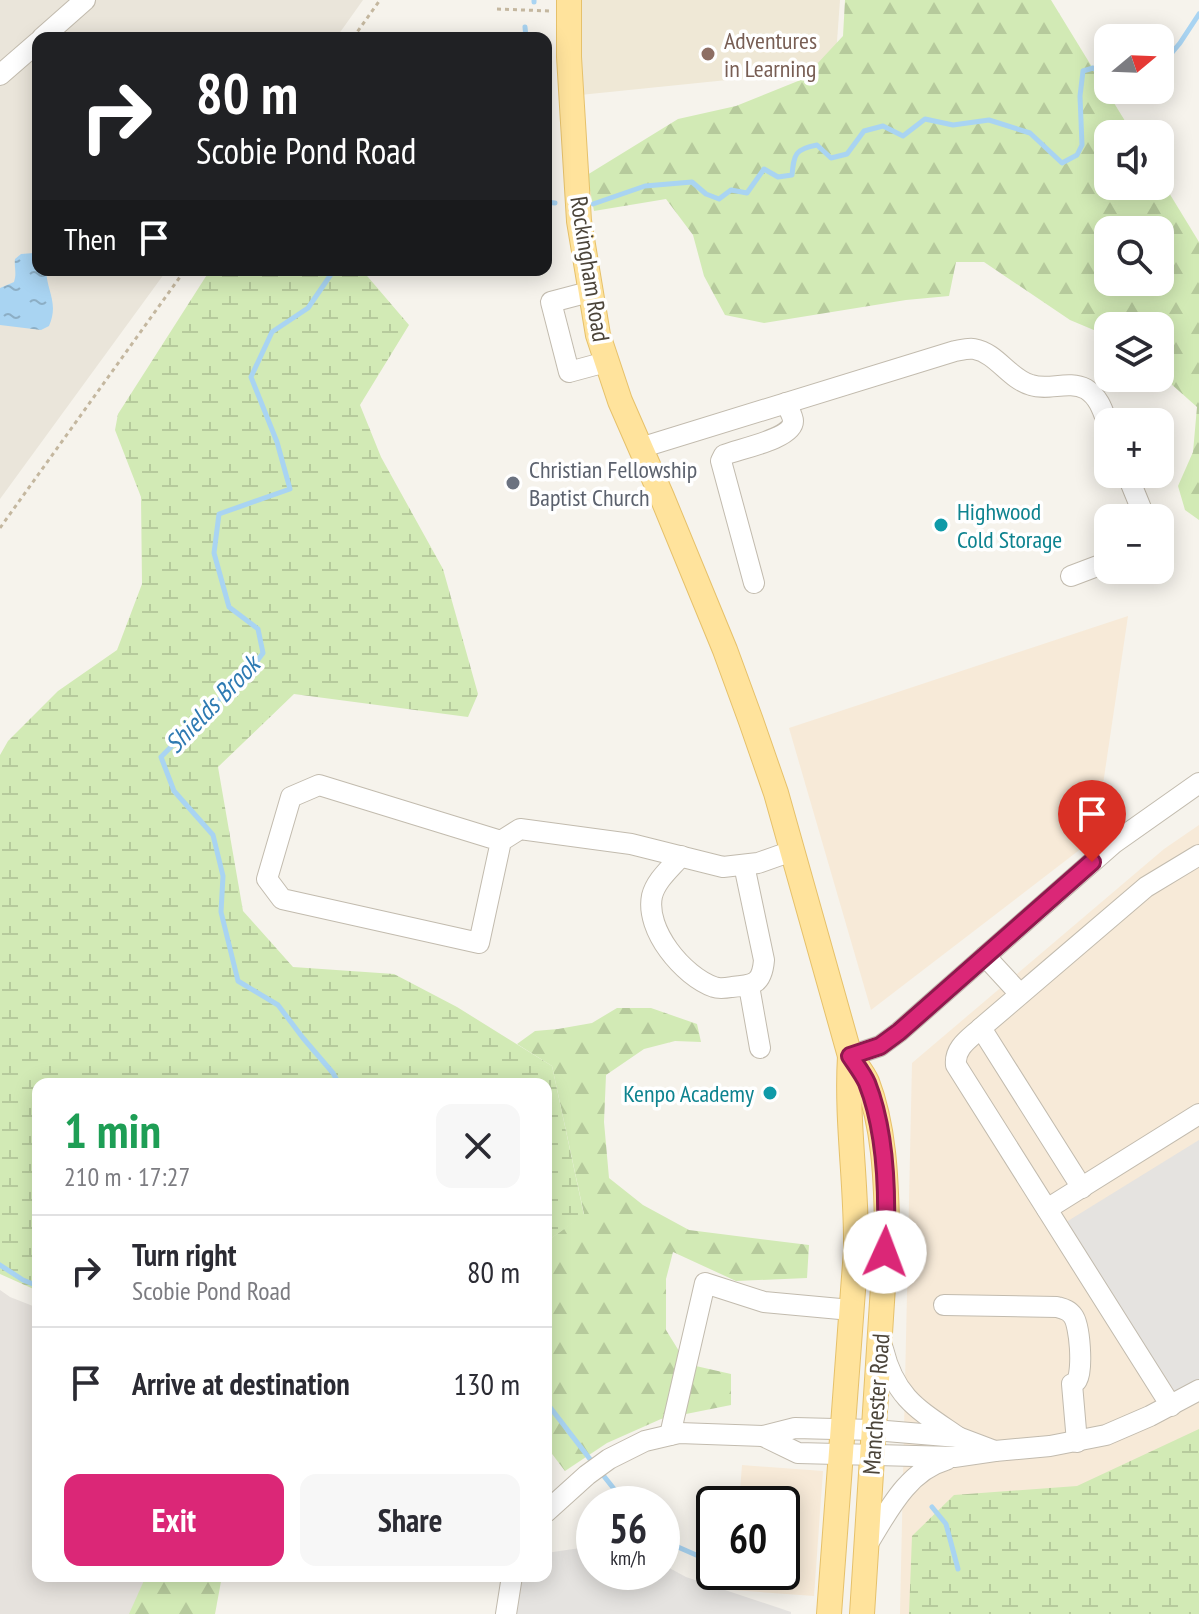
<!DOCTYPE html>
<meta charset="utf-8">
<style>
:root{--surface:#fff;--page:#f7f7f7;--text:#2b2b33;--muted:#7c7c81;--line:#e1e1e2;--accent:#db2777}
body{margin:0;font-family:"PT Sans Narrow",sans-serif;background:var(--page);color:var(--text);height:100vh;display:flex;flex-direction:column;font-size:30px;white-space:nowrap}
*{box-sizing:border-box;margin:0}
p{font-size:26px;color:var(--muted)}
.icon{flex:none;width:44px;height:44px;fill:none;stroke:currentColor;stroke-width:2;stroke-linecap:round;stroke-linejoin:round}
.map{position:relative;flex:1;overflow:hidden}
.drawer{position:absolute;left:32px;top:1078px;width:520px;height:504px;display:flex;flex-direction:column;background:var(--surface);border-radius:16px;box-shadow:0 4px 20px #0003}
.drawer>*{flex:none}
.top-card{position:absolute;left:32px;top:32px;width:520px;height:244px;border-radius:16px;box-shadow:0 4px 20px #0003;background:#202124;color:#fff;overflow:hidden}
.needle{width:52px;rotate:71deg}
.controls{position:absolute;left:1094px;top:24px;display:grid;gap:16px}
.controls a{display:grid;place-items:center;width:80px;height:80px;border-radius:16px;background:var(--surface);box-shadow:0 4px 20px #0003;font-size:40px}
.speed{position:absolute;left:576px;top:1486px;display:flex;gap:16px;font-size:40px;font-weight:700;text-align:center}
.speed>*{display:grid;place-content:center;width:104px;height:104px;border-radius:50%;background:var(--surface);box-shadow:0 4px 20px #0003;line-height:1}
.speed small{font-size:20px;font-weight:400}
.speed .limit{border:4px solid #111;border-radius:12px;background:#fff;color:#111}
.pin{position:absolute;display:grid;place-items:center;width:68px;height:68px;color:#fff;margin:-82px -34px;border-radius:50% 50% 50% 0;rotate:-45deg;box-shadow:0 0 8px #0007}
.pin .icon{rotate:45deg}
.me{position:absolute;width:88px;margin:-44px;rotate:2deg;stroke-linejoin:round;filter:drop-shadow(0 0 6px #0008)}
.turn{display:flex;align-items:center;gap:28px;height:168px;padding:0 32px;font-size:36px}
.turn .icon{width:104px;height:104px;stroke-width:2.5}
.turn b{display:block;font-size:56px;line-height:68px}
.then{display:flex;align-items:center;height:76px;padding:0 32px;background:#0003;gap:16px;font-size:30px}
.round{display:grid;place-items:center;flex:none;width:84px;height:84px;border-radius:16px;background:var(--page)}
.headline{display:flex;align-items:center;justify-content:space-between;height:136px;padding:0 32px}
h1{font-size:48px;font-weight:600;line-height:60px;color:#1e9e55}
.primary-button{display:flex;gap:16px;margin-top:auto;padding:16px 32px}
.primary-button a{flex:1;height:92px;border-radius:16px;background:var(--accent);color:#fff;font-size:32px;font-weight:600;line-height:92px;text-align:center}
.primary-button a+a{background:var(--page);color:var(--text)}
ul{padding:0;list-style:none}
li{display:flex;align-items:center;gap:24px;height:112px;padding:0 32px;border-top:2px solid var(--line)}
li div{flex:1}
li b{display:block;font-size:30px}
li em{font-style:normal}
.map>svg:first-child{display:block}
.residential{fill:#eae5da}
.commercial{fill:#f7ead8}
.industrial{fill:#e6e2dd}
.education{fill:#efe8d6}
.forest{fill:url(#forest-firs);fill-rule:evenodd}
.wetland{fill:url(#wetland-marsh)}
.parking{fill:#e5e3e0}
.water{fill:url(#water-ripples)}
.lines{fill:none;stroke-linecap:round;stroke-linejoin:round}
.stream{stroke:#a9d4f2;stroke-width:5}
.minor-casing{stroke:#c2bbae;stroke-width:22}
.major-casing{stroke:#e6c16a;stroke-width:26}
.path{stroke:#c4b79f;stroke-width:3;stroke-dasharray:4 4;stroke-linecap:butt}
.minor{stroke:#fff;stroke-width:20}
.major{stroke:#ffe39c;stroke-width:24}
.route-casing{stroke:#8e194d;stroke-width:20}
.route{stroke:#db2777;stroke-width:14}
.education-dot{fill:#8d6e63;stroke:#fff;stroke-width:3}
.worship-dot{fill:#6b7280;stroke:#fff;stroke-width:3}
.culture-dot{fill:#0f9aa8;stroke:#fff;stroke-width:3}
.labels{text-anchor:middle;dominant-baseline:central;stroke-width:7;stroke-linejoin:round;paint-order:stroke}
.education-label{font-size:24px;fill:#785e54;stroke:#fff;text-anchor:start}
.street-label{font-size:24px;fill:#4b4439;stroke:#fff}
.worship-label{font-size:24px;fill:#5b616d;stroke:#fff;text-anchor:start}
.culture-label{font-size:24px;fill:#0d838f;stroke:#fff;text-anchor:start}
.water-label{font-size:26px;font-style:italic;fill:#2e7ab2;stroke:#fff}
</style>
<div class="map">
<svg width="1199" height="1614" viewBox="0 0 1199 1614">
<defs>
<pattern id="forest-firs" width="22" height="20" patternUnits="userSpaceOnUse" patternTransform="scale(2)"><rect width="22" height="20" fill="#d2eab5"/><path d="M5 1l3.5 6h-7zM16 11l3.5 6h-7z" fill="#b6ca9c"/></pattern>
<pattern id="wetland-marsh" width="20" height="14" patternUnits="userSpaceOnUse" patternTransform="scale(2)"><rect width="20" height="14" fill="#d2eab5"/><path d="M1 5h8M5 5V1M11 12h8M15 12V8" fill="none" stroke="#b6ca9c"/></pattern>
<pattern id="water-ripples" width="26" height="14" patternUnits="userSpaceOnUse" patternTransform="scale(2)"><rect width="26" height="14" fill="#a9d4f2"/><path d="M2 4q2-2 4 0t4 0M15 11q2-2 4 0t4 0" fill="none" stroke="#8caec5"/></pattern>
</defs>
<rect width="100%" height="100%" fill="#f6f3ec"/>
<!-- residential -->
<path class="residential" d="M0,0H363L336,38H38V270H167L0,499Z"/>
<!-- commercial -->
<g class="commercial">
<path d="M1128,616L1095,838L871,1010L789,728Z"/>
<path d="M1199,825V1614H900L912,1063L1164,849Z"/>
<path d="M742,1465L823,1471L814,1596L733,1590L734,1572H782V1504H739Z"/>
</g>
<!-- industrial -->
<path class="industrial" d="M0,1290L10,1297L38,1308V1576H151L134,1614H0Z"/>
<!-- education -->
<path class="education" d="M580,0H840L835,69L580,95Z"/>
<!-- forest -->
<g class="forest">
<path d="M845,0H1051L1133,134H1108V186H1160V178L1199,242V520L1185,510L1178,486L1193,452L1197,407L1170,383L1160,378V326H1108V336L1070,320L984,262H956L949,296L906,300L764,323L725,315L704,276L693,235L666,199L594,211L587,175L678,119L736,106L803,79L843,36ZM1108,230H1160V282H1108Z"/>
<path d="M617,1008H651L697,1024L701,1042L675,1041L644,1049L606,1075L604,1122L609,1178L643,1205L689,1230L809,1245L807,1278L736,1281L673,1252L666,1279V1330L687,1364L731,1374V1405L661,1419L607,1443L565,1471L546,1446V1242L584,1214L552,1066L517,1044L535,1031L558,1029L592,1023Z"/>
<path d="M146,1576H222L215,1614H129Z"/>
</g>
<!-- wetland -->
<g class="wetland">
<path d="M210,270H362L409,325L360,405L381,457L443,569L478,694L468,717L294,694L218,767L243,911L293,967L394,974L457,1007L552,1066L584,1215L546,1242V1084H38V1291L0,1274V755L8,741L58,691L117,650L142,584L141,497L115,430L118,414Z"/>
<path d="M1199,1429V1614H909L912,1536L954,1495L1077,1486Z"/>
</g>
<!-- parking -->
<g class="parking">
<path d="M1199,1140V1382L1178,1396L1063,1224Z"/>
<path d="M594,1546V1572H662V1564L686,1577L791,1612V1614H516L523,1576H546V1553Z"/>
</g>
<!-- water -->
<path class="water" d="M34,253L38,256V270H46C47,292 59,303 49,326L41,330L0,325V288L14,282C17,273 14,267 15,259L21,254Z"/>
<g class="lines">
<!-- stream -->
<g class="stream">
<path d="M534,2V0"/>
<path d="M525,27L526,38"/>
<path d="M1160,67L1180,43L1199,14"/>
<path d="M546,202L555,203"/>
<path d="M593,204L645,186L692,182L706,194L719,199L731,190L747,193L764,169L778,177L792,175C794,154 795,149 817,145L831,158L847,154L864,131L883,126L903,136L925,119L953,125L989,120L1030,133L1062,163L1077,155L1082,145L1080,96L1083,71L1093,68L1108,76"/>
<path d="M334,270L308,308L272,332L251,377L277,442L290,489L219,514L214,553L229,607L258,629L263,653L245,677L208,709L161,757L174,791L213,835L223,876L221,912L238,981L278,1005L303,1038L333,1073L339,1084"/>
<path d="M0,1265L23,1280L38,1286"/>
<path d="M546,1402L593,1463"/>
<path d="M599,1470L626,1504"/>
<path d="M932,1507L946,1524L958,1569"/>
<path d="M662,1540L703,1558"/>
</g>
<defs>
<g id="minor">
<path d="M42,38L85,0"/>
<path d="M0,75L38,42"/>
<path d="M589,292L551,302L569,372L606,362"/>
<path d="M640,448L955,351C961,350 968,348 974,349C997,353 1009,379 1031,385C1049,391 1068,380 1086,389C1099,397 1103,411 1108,425"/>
<path d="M1127,474L1145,518"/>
<path d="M1071,576L1108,562"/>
<path d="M754,583L721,461L724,455C738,449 793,439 793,421C793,416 788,408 786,403"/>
<path d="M501,841L479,943L282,899L267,879L291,797L319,785L501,841L520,829L631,844L723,867L758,863L792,851"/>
<path d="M681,856C671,868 656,880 652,896C645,930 683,976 714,987C719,989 726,988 732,987C754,985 762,984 764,960L744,865"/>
<path d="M985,956L1020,994"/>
<path d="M749,986L760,1048"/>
<path d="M981,1028L1082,1188"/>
<path d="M850,1056L880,1046L899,1032L1114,843L1199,783"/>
<path d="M1047,1209L1199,1114"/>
<path d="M944,1305L1057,1307C1064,1309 1069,1310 1073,1316C1080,1325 1083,1370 1077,1380C1076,1382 1074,1383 1072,1384L1077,1442"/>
<path d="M883,1349C895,1398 919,1410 958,1437"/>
<path d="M1171,1406L956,1065C954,1048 969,1039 981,1028L1146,887L1199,855"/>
<path d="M670,1435L705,1283L764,1302L851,1310"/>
<path d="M763,1436L798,1453L954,1457L995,1451L1050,1446L1106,1435L1150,1416L1199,1390"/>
<path d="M546,1512L587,1475L609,1459L645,1441L679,1433L763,1436L795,1428L874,1430L958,1437L995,1451"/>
<path d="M867,1545C887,1513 907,1471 946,1460"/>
<path d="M506,1614L512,1576"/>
</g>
<g id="major">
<path d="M569,0V57L579,221L598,335L620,401L662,497L725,650L751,721L776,793L850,1056C856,1065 863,1073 867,1082C884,1126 886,1178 887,1224L862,1614"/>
<path d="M829,1614L856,1250C857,1185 846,1121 850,1056"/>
</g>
</defs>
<!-- minor casing -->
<use href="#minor" class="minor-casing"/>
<!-- major casing -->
<use href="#major" class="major-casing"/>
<!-- path -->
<g class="path">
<path d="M497,9L550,11"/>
<path d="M353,38L380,0"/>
<path d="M0,528L185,270"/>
</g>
<!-- minor -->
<use href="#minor" class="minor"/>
<!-- major -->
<use href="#major" class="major"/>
</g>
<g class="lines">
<defs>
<path id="route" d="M885,1252C888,1198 887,1134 867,1083C863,1074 856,1065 850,1056L880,1046L899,1032L1092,862"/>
</defs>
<!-- route casing -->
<use href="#route" class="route-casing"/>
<!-- route -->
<use href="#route" class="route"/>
</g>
<!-- markers -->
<circle class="education-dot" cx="708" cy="54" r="8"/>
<circle class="worship-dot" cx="513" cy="483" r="8"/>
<g class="culture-dot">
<circle cx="941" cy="525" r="8"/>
<circle cx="770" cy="1093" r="8"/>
</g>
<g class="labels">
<!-- education labels -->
<g class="education-label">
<text x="724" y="40">Adventures<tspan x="724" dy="28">in Learning</tspan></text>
</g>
<!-- street labels -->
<g class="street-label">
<text transform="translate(590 269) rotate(81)">Rockingham Road</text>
<text transform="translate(876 1404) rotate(-86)">Manchester Road</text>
</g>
<!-- worship labels -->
<g class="worship-label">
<text x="529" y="469">Christian Fellowship<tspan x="529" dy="28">Baptist Church</tspan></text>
</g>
<!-- culture labels -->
<g class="culture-label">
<text x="957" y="511">Highwood<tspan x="957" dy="28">Cold Storage</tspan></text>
<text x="754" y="1093" text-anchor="end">Kenpo Academy</text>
</g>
<!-- water labels -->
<g class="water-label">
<text transform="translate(212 704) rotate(-46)">Shields Brook</text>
</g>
</g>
</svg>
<div class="controls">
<a><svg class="needle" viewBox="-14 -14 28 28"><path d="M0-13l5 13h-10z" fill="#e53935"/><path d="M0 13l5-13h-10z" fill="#7c7c81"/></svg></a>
<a><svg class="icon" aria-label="sound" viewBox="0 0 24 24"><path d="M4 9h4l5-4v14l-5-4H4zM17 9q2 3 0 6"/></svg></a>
<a><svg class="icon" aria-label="search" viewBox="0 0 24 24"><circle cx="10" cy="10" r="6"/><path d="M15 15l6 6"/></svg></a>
<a><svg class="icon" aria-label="layers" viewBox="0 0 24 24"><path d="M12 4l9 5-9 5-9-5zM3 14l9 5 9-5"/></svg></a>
<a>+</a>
<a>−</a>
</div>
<div class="speed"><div>56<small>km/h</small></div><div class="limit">60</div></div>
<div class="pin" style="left:1092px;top:862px;background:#d93025"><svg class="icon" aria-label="arrive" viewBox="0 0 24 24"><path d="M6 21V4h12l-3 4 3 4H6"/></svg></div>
<svg class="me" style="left:885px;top:1252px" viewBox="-20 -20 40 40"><circle r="19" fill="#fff"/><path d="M0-13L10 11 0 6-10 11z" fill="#db2777"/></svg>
<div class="top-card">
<div class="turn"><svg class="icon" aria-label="right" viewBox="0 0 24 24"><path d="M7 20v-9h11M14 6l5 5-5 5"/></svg><div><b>80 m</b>Scobie Pond Road</div></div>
<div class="then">Then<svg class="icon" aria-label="arrive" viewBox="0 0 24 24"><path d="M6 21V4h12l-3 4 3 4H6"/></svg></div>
</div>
<section class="drawer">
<div class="headline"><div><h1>1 min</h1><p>210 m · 17:27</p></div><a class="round"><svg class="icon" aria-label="close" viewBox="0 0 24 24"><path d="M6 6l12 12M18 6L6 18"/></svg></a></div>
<ul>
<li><svg class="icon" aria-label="right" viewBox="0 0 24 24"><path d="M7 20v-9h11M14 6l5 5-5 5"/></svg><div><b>Turn right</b><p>Scobie Pond Road</p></div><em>80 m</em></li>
<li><svg class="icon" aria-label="arrive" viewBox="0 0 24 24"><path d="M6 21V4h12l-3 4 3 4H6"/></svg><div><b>Arrive at destination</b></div><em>130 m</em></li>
</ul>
<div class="primary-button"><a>Exit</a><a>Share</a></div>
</section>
</div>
